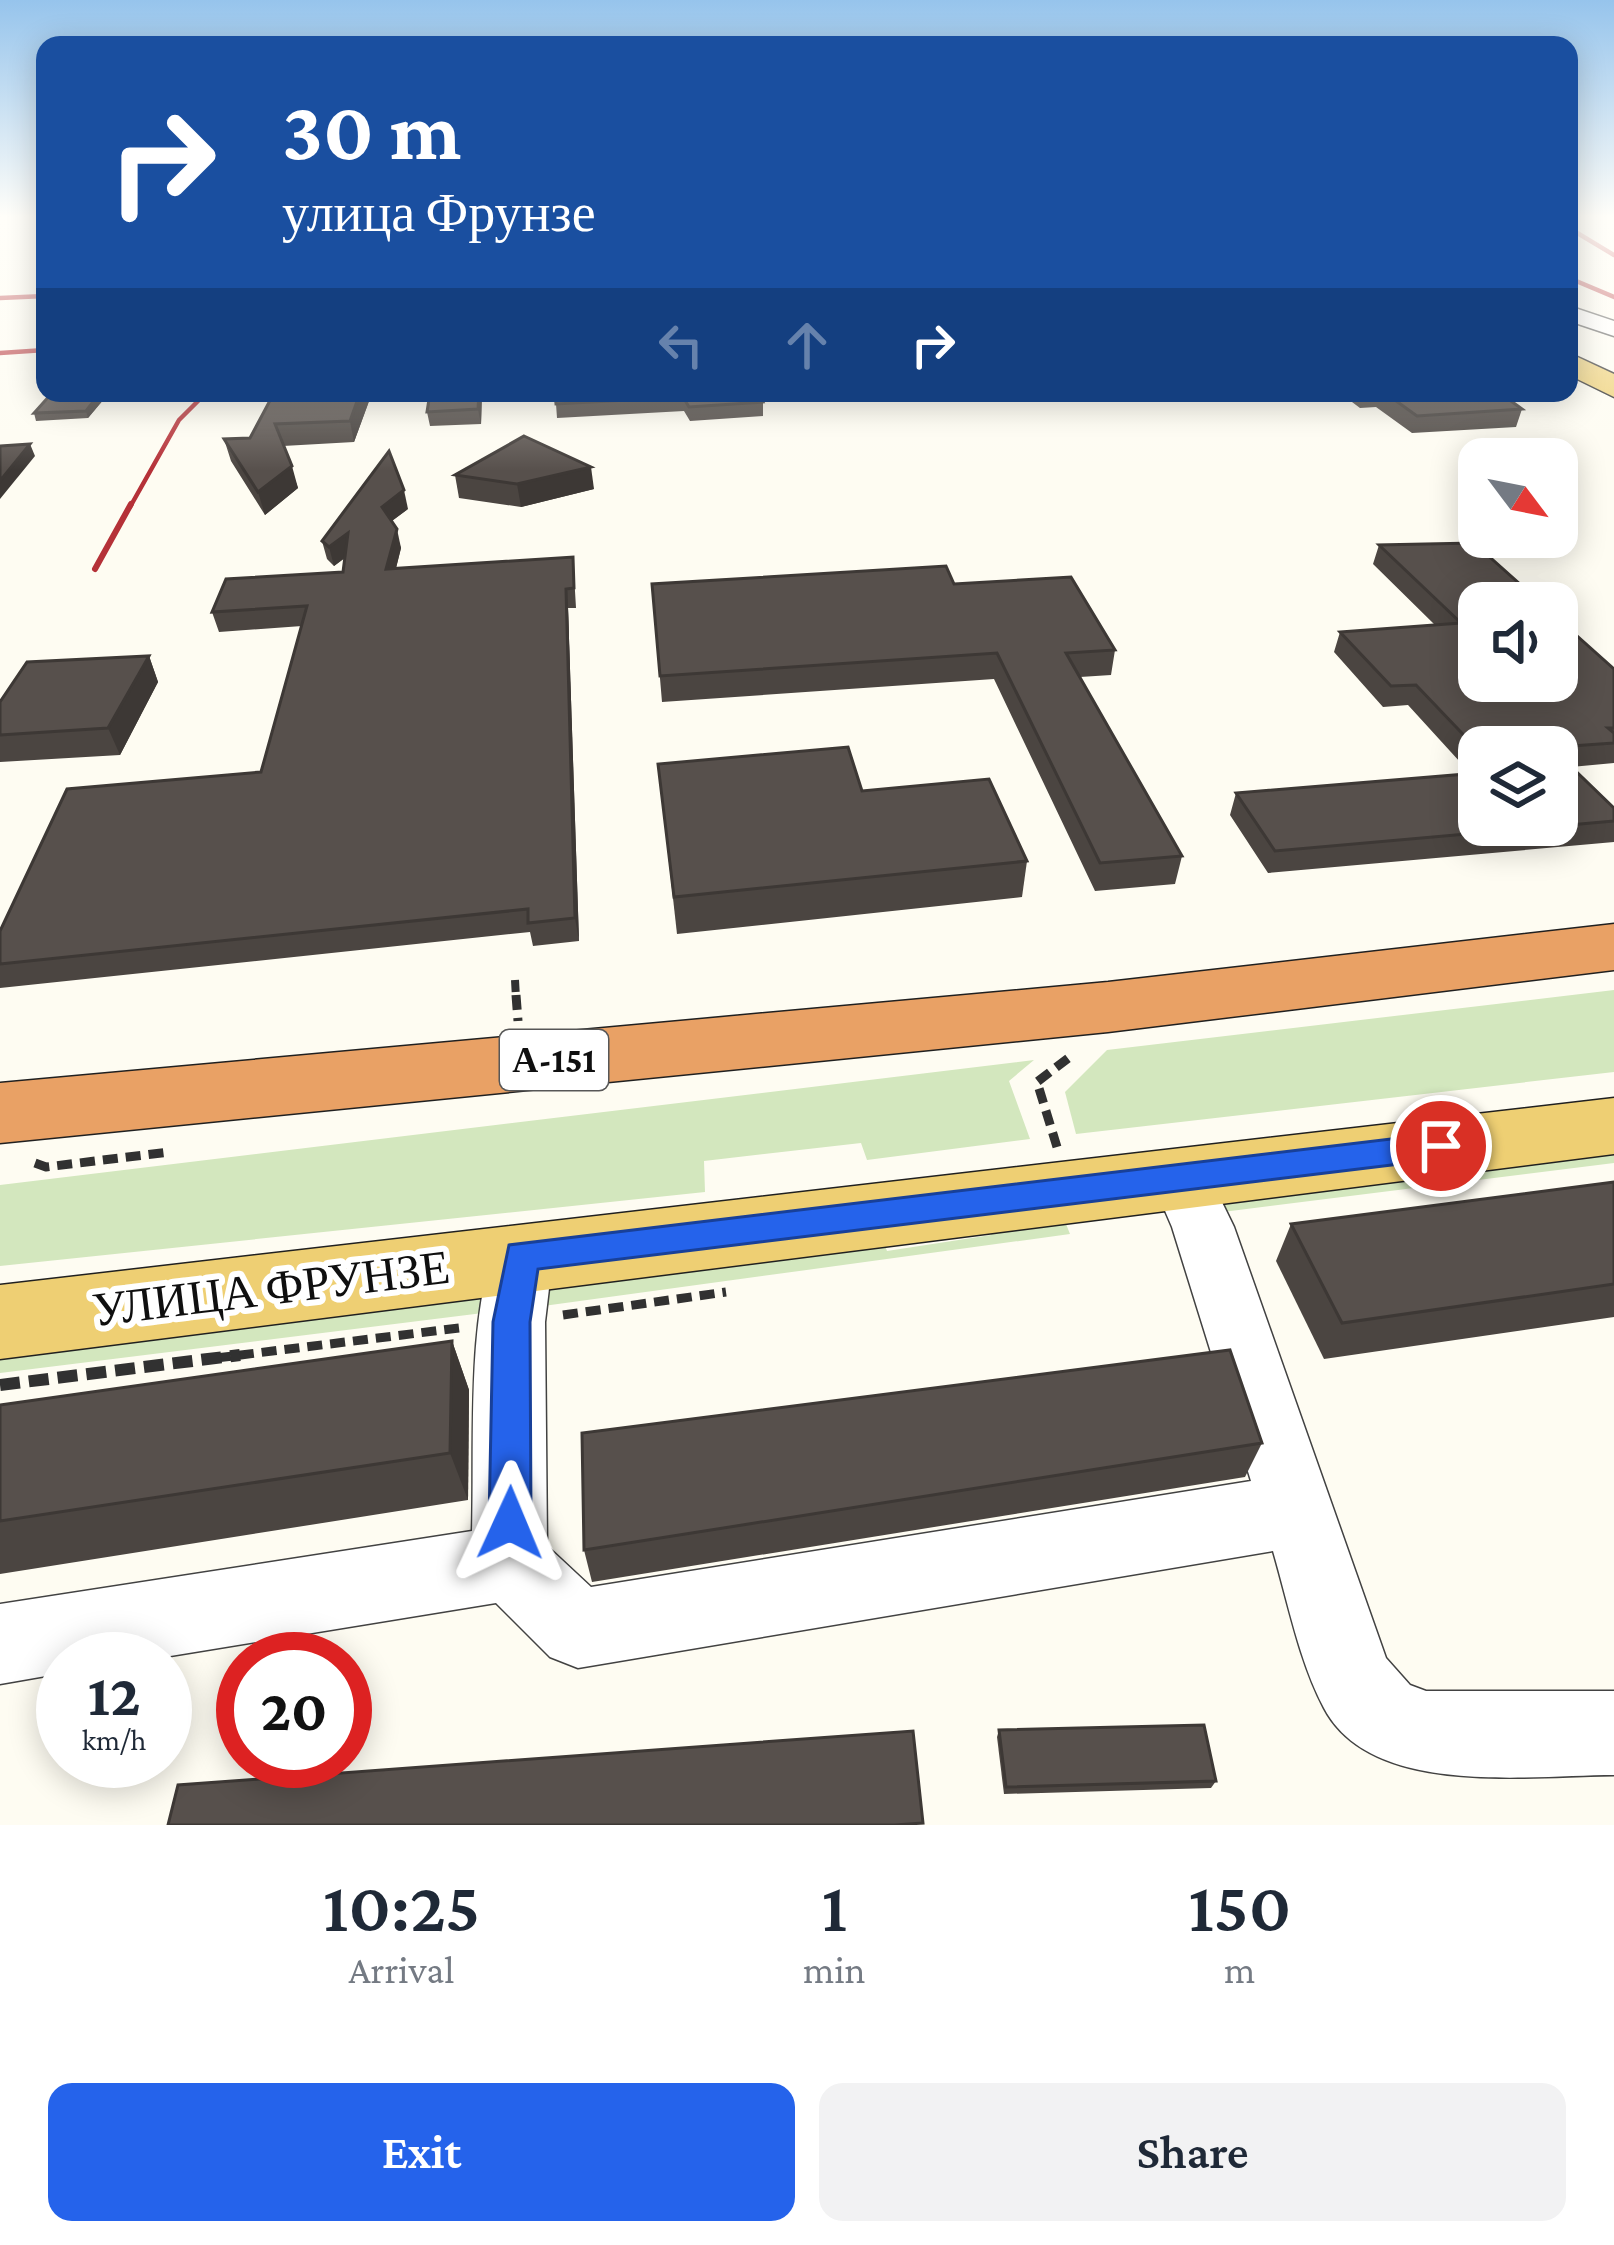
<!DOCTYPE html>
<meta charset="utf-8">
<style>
:root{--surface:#fff;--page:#f2f2f3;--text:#1f2937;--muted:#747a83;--accent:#2563eb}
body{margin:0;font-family:"Crimson Pro",serif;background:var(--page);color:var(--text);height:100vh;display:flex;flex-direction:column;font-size:45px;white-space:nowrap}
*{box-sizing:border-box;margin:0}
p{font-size:39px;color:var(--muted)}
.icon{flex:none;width:66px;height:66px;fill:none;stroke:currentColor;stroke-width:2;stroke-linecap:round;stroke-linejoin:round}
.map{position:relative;height:1825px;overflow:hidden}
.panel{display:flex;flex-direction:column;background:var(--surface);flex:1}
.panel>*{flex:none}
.guide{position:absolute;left:36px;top:36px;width:1542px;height:366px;border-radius:24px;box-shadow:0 6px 30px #0003;background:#1a4fa0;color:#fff;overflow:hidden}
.needle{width:78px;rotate:122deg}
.tools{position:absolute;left:1458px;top:438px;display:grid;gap:24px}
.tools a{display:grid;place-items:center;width:120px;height:120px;border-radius:24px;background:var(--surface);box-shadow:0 6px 30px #0003;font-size:60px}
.speed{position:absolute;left:36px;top:1632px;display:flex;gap:24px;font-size:60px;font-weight:700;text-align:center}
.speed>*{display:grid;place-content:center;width:156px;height:156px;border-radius:50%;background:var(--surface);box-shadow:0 6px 30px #0003;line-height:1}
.speed small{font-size:30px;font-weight:400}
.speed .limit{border:18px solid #d22;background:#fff;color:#111}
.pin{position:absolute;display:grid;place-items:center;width:102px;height:102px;color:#fff;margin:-51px;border:6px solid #fff;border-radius:50%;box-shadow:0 3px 12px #0007}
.me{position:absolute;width:132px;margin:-66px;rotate:1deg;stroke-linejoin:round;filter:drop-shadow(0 0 9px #0008)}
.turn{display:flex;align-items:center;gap:42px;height:252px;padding:0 48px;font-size:54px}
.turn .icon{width:156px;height:156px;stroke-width:2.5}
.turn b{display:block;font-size:84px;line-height:102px}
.lanes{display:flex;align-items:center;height:114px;padding:0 48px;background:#0003;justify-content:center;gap:60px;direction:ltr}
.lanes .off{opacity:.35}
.eta{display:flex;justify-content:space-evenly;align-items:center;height:204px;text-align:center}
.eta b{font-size:72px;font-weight:600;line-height:84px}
.primary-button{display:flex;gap:24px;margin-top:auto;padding:24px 48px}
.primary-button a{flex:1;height:138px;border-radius:24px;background:var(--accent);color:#fff;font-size:48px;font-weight:600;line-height:138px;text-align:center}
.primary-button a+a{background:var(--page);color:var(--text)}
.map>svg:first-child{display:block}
.green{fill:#d3e7be}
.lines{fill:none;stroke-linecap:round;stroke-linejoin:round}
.minor-casing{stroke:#424242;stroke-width:3}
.major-casing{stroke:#202020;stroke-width:3}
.highway-casing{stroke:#202020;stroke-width:3}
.path-far2{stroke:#313131;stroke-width:8;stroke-dasharray:12 6;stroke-linecap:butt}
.path-far1{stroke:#313131;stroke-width:9;stroke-dasharray:15 8;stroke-linecap:butt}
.path{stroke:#313131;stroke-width:12;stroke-dasharray:20 9;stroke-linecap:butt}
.minor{fill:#fff;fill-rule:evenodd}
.major{fill:#eecf73;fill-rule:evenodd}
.highway{fill:#e9a165;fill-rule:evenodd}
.rail-far1{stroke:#b53138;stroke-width:4.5}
.rail{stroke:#b53138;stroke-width:6}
.wall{fill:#4b4541;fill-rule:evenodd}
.shaded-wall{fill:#3d3835}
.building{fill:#57504c;stroke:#3d3835;stroke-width:3}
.route{fill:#2563eb;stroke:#184099;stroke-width:3}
.labels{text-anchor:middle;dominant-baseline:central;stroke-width:12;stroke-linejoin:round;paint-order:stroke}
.shield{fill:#fff;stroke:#575757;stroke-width:3}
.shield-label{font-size:36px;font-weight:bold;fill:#0f0f0f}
.near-street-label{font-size:48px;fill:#0f0f0f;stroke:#fff}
</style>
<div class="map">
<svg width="1614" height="1825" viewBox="0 0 1614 1825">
<rect width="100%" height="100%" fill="#fefcf2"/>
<!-- green -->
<g class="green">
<path d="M1614,990V1072L1076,1134L1065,1092L1107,1050Z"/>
<path d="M1034,1060L1009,1081L1030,1139L867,1160L861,1143L704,1161L705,1192L0,1266V1185Z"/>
<path d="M1614,1139V1163L1215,1213L1207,1196Z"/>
<path d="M1062,1214L1070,1234L536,1307L539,1281L883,1240L887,1251L991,1235L989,1223Z"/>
<path d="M504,1285L499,1311L0,1373V1346Z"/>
</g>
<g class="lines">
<defs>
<g id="minor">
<path d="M1569,306L1614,321V336L1569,321Z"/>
<path d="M1180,1152L1201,1159L1234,1227L1386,1658L1410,1685L1426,1691H1614V1775C1529,1775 1371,1798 1324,1708C1299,1661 1288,1602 1273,1551L578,1668L550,1657L496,1603L152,1659H63V1673L0,1684V1604L472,1531C475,1449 465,1308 500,1236L522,1228L544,1236L553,1255L545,1322L547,1546L591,1587L1251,1481L1172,1227L1150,1176L1159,1159Z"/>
</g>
<g id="major">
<path d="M1569,353L1614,374V397L1569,375Z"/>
<path d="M1614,1098V1154L0,1359V1285Z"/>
</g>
<path id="highway" d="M1614,924V970L1108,1032L0,1143V1083L1108,982Z"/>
</defs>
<!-- minor casing -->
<use href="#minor" class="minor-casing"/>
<!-- major casing -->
<use href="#major" class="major-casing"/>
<!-- highway casing -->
<use href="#highway" class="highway-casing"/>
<!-- path-far2 -->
<path class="path-far2" d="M515,980L516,998"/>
<!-- path-far1 -->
<g class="path-far1">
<path d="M516,995L518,1021"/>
<path d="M1057,1147L1037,1082L1071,1056"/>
<path d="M35,1163L46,1167L169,1152"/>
<path d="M563,1315L726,1292"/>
<path d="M216,1358L459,1328"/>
</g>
<!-- path -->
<path class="path" d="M0,1385L240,1355"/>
<!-- minor -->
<use href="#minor" class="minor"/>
<!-- major -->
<use href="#major" class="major"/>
<!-- highway -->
<use href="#highway" class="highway"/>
<!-- rail-far1 -->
<g class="rail-far1">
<path d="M1569,228L1614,255"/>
<path d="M1569,278L1614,297"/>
<path d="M0,298L45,296"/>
<path d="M0,353L45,350"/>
<path d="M130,507L179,420L206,393"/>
</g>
<!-- rail -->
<path class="rail" d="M95,569L131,504"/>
</g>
<!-- wall -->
<g class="wall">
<path d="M109,393L88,418L36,421L34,413Z"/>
<path d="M274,393H372L354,442L283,446L298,488L265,515L231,461L224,439L250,438Z"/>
<path d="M430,393H482L481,424L430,426L427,412Z"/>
<path d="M759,393L763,402V416L690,421L684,411L557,418L556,404Z"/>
<path d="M1340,393H1500L1522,409L1516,427L1412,433L1376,407L1360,408Z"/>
<path d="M455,475L594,489L521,507L459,498Z"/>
<path d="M408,509L392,521L401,548L396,568L573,557L576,608H568L579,941L533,946L530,932L0,988V931L261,772L302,626L219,632L212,612L343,572L345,558L334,566L327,559L322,541Z"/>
<path d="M1379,545L1614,669V763L1571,767L1614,808V842L1268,873L1230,815L1236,793L1471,774L1408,705L1383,707L1334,652L1340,632L1435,625L1373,564ZM1479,747H1557V825H1479Z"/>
<path d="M652,584L1115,650L1111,675L1080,677L1182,856L1175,884L1095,891L994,679L662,702Z"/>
<path d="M149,656L158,682L120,755L0,762V702Z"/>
<path d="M658,764L862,791L1027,861L1022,897L677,934Z"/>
<path d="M1614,1182V1317L1324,1359L1276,1261L1291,1224Z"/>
<path d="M452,1341L469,1390L468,1500L0,1574V1405Z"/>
<path d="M1262,1443L1245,1477L592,1582L584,1550Z"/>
<path d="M999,1730L1216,1781L1211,1788L1004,1794L997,1737Z"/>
</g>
<!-- shaded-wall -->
<g class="shaded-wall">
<path d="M100,393H109L88,418L86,411Z"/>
<path d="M360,393H372L354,442L350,421Z"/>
<path d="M479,393H482L481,424L478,409Z"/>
<path d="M30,444L35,456L0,499V481Z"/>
<path d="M292,466L298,488L265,515L258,492Z"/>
<path d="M591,467L594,489L521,507L517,484Z"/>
<path d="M404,490L408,509L386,525L382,507Z"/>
<path d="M397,529L401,548L391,588L386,569Z"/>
<path d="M348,533L352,552L334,566L329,547Z"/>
<path d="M566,589L568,608L579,941L575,918Z"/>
<path d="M149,656L158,682L120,755L108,728Z"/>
<path d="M452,1341L469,1390L468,1500L450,1453Z"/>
</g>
<!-- building -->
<g class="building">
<path d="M52,393H100L86,411L34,413Z"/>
<path d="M274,393H360L350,421L275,424L292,466L258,492L224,439L250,438Z"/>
<path d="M430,393H479L478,409L427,412Z"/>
<path d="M555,393H759L763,402L689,407L683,397L556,404Z"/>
<path d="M1385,393H1500L1522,409L1417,416Z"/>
<path d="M524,436L591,467L517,484L455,475Z"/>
<path d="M30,444L0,481V446Z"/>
<path d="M389,451L404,490L382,507L397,529L386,569L573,557L574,588L566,589L575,918L528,923V909L0,964V931L67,789L261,772L307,606L212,612L226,579L343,572L348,533L329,547L322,541Z"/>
<path d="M1474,543L1541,603H1479V681H1557V618L1614,669V728H1608L1614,733V743L1557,747H1479V751L1416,685L1391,686L1340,632L1461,623L1379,545Z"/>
<path d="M946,566L954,584L1071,577L1115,650L1066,653L1182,856L1100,863L997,653L660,676L652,584Z"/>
<path d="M149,656L108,728L0,735V702L27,662Z"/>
<path d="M848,747L862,791L989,779L1027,861L674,897L658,764Z"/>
<path d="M1557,753L1614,808V821L1275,851L1236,793L1479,773V825H1557Z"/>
<path d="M1614,1182V1284L1342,1323L1291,1224Z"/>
<path d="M452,1341L450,1453L0,1521V1405Z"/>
<path d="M1230,1350L1262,1443L584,1550L582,1433Z"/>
<path d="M1204,1725L1216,1781L1006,1787L999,1730Z"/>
<path d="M913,1731L923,1823L895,1825H168L178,1785Z"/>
</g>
<!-- sky -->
<linearGradient id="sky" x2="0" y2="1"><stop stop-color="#96c4ec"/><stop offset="0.46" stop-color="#fffef9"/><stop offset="1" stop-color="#fffef9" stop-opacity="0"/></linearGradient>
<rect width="1614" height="471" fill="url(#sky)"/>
<!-- route -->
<path class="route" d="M1441,1133L1452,1136L1457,1146L1452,1155L1441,1159L538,1269L530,1322L531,1523L525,1538L510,1544L495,1538L489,1523L493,1322L509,1245Z"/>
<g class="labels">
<!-- shield labels -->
<rect class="shield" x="500" y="1030" width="108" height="60" rx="9"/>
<g class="shield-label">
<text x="554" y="1060">А-151</text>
</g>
<!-- near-street labels -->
<g class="near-street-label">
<text transform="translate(271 1288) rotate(-7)">УЛИЦА ФРУНЗЕ</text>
</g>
</g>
</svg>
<div class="tools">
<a><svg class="needle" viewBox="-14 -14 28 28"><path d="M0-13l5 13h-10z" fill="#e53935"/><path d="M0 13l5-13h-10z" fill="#747a83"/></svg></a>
<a><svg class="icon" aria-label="sound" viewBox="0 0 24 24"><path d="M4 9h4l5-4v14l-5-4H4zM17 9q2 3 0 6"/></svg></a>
<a><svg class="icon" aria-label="layers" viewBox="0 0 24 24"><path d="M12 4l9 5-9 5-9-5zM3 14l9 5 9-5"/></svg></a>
</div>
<div class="speed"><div>12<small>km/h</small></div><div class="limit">20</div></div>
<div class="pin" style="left:1441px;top:1146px;background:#d93025"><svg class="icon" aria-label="arrive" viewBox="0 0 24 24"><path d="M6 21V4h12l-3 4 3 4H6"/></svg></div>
<svg class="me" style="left:510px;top:1523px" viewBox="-20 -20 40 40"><path d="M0-17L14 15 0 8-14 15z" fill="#2563eb" stroke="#fff" stroke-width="4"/></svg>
<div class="guide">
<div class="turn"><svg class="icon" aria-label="right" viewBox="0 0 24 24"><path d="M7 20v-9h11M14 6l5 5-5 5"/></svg><div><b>30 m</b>улица Фрунзе</div></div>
<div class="lanes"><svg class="icon off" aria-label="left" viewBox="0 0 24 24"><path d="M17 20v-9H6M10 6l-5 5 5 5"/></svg><svg class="icon off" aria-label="ahead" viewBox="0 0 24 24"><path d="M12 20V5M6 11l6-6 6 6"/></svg><svg class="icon" aria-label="right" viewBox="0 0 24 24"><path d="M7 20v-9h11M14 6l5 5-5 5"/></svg></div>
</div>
</div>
<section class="panel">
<div class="eta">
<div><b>10:25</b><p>Arrival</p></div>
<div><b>1</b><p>min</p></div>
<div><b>150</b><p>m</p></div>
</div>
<div class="primary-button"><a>Exit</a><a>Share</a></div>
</section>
